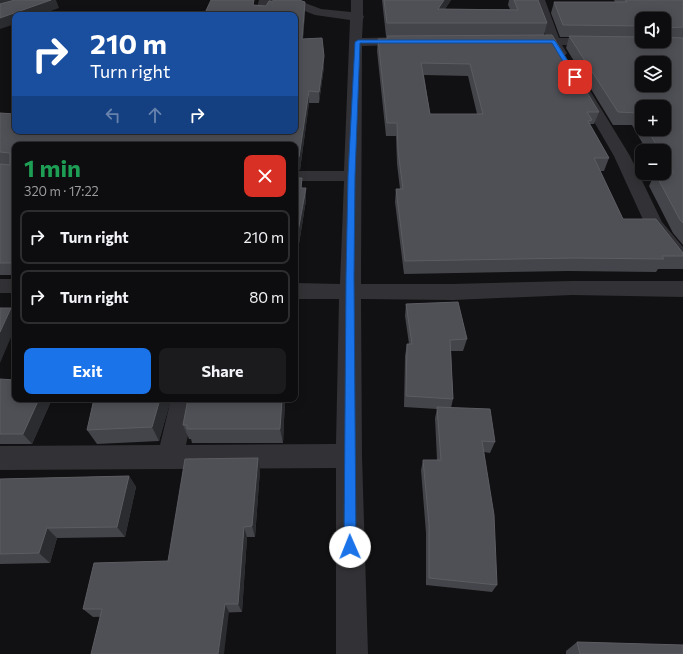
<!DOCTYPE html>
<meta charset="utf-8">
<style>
:root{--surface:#0d0c0e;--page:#1b1a1c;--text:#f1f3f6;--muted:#9a9b9e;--line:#2d2c2e;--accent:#1a73e8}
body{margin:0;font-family:Commissioner,sans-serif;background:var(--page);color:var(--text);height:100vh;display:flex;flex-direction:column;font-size:15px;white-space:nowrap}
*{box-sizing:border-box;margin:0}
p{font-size:13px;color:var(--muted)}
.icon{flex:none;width:22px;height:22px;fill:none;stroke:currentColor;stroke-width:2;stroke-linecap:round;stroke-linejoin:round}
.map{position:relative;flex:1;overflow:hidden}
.drawer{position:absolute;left:12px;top:142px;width:286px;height:260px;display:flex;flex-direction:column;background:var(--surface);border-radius:8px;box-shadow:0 2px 10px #0003,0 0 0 1px var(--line)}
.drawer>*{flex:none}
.top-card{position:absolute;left:12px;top:12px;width:286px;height:122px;border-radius:8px;box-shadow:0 2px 10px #0003,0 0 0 1px var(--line);background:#1a4fa0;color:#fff;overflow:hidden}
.controls{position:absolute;left:635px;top:12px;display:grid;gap:8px}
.controls a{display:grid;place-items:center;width:36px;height:36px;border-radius:8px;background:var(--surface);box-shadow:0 2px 10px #0003,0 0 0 1px var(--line);font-size:20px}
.pin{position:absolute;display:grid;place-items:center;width:34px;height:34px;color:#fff;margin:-17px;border-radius:8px;box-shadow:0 2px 6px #0006}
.me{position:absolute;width:44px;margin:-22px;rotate:359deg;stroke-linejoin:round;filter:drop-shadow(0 0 3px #0008)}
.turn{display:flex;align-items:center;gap:14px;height:84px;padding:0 12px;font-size:18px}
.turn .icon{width:52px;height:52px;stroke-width:2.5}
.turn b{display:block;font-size:28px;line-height:34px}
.lanes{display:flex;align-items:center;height:38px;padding:0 12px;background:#0003;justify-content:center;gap:20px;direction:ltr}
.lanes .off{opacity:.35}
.round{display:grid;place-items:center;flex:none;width:42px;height:42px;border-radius:8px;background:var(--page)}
.headline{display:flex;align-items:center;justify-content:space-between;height:68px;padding:0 12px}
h1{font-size:24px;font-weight:700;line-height:30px;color:#1e9e55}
.primary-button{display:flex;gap:8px;margin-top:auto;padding:8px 12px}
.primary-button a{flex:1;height:46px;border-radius:8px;background:var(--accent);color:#fff;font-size:16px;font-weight:700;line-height:46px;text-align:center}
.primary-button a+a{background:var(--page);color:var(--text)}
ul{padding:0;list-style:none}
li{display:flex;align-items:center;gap:12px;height:54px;margin:0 8px 6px;padding:0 4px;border:2px solid var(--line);border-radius:8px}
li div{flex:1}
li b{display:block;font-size:15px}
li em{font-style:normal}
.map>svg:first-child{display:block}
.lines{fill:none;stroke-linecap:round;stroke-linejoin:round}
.minor{fill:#323236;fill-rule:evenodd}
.wall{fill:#44454a;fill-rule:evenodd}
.shaded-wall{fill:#2b2c2f}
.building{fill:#4e5055;stroke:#5c5d63;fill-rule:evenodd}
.route{fill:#1a73e8;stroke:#114b97}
</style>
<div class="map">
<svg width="683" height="654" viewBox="0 0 683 654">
<rect width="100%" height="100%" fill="#111012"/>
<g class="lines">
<!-- minor -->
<g class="minor">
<path d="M259,0H271L267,15H255Z"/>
<path d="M280,0H297L321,9L351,12V0H363V15L364,17L363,19L362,38L408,37L413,38L414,41L413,44L408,45L362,46L361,284H453L572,281H683V297L572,295L453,300L361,299L362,456L368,654H336V468L0,470V446L160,445L171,399H195L186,445L336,444L339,299H295V283L340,284L344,181H295V171H344L350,20L315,15L282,2Z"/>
<path d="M533,0H545L559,38H596L601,39L602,42L601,45L596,46L562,45L567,53L565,56H555L549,45L522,44L521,41L522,38L546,37Z"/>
<path d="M582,85L587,86L589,89L630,156L662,222L683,247V267L676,265L645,224L614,156L575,89L577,86Z"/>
<path d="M228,131H244L241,145H225Z"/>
<rect x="0" y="279" width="15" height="14"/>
</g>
</g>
<!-- wall -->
<g class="wall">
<path d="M382,0H451L445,9H510L508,5L509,0H538L547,23L544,35L599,112L594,124H590V125L609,158L604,171H600L623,219L683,256V269H658L656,272L569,271L404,274L395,202L396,189H400L397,164L396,136H386L377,51L378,39H387V36H386ZM424,75L468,76L477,114H430Z"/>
<path d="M614,0H683V245L673,233L649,186L655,173H664V151H647L632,125H613L566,48L569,37H560L551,13L554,2H615ZM642,19H664V41H642ZM642,107L664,129H642Z"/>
<path d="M305,2V13L303,39L324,67L319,103H309L300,170H297L298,178L302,188L306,200L298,250L295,249V145H15V275H0V164L10,165L0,164V113L226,134H240L295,131L254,5L266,6Z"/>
<path d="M295,290H298L299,306L297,348H295Z"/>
<path d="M406,304L467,339L463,351H451L453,399L451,408L495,442L490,453L484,452L497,585L492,592L426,585V533L421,470L423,460H437L435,418L437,409L404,407L405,356L407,344H409L405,316Z"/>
<path d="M0,379L15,399H52L32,444H0Z"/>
<path d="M171,399L159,441L97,444L87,430Z"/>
<path d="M285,399L283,443H192L191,439H189L183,425Z"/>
<path d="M260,470L255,537H247L242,612L93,617L83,609L168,561Z"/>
<path d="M129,476L136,487L125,537L57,538L50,563L0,564V479Z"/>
<path d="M577,642L683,654H566V651Z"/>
</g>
<!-- shaded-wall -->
<g class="shaded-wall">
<path d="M0,0H18L0,4Z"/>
<path d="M51,0H56L59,8L40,15H15V24L0,29V18Z"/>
<path d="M444,0H451L436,22L438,9Z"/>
<path d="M305,2V13L302,50V39Z"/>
<path d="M324,56V67L319,103V92Z"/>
<path d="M309,91V103L300,170L295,171V158Z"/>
<path d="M222,131H227L224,145L222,134Z"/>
<path d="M302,178V190L301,188Z"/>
<path d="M306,188V200L298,250L297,237Z"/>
<path d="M298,290L299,306L297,348L295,332Z"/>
<path d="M11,308L15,314V328L0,363V332Z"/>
<path d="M39,399H52L32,444L23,434Z"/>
<path d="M160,399H171L159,441L152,427Z"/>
<path d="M282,399H285L283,443L280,429Z"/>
<path d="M258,458L260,470L255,537L252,526Z"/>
<path d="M129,476L136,487L125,537L117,527Z"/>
<path d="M244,527L247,537L242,612L238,604Z"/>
<path d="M47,528L57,538L50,563L39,553Z"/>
<path d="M225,604L229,612L224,654H218Z"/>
</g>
<!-- building -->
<g class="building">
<path d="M15,0H51L0,18V4Z"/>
<path d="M211,0H254L253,5L266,6L269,1H273V0H299L305,2L302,39L322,38L324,56L319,92L309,91L299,157L295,158V145H15V263H0V164L10,165V153L0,152V113L15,114V131H222V134H240L241,131H295V15H204Z"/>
<path d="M384,0H444L438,9L518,10L514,0H538L547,23H387Z"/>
<path d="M625,0H683V27L664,28V19H642V26L563,25L554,2H627Z"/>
<path d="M552,35L599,112H587L592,120L588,121L609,158H594L623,219H656L683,253V256H662L664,259L574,258L405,261L396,189H403L398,151L397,123H387L378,39H387V36ZM421,63L470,64L483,114H430Z"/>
<path d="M569,36L642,37V41H664V37L683,38V132H682L683,134V223L680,220L655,173H674L664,157V151H660L647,129H664V107H642V121L637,113L618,112ZM642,63H664V85H642Z"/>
<path d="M295,170H297L296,178H302L301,188H306L297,237H295Z"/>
<path d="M295,290H298L295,332Z"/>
<path d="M458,302L467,339L450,340L453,399L406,396L407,344H412L406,304Z"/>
<path d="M0,308H11L0,332Z"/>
<path d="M0,379L15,380V399H39L23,434H0Z"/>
<path d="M94,399H160L152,427L87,430Z"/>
<path d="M188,399H282L280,429H187V425H183Z"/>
<path d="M437,407L490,409L495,442L482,441L494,515L497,585L429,578V524L423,460H441Z"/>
<path d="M258,458L252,526L244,527L238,604H225L218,654H91L102,609H83L94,563L168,561L185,459Z"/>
<path d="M129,476L117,527L47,528L39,553L0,554V479Z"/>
<path d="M577,642L683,645V654H580Z"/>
</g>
<!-- route -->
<path class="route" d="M554,40L556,42L578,77L577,78H573L552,43H360L355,176L354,277L356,547L355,552L350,553L346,552L344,547L346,277L348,176L355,42L358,40Z"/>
</svg>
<div class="controls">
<a><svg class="icon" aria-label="sound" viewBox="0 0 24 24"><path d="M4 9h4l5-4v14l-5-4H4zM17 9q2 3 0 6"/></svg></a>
<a><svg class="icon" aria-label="layers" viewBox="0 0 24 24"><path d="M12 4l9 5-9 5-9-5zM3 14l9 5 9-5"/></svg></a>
<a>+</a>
<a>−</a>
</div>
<div class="pin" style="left:575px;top:77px;background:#d93025"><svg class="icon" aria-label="arrive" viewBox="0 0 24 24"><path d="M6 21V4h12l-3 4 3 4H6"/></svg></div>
<svg class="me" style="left:350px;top:547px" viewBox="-20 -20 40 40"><circle r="19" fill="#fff"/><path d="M0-13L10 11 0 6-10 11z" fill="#1a73e8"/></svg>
<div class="top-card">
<div class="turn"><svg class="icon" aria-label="right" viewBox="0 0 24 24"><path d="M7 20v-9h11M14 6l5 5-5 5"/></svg><div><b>210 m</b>Turn right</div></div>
<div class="lanes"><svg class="icon off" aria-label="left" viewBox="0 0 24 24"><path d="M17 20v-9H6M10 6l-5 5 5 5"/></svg><svg class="icon off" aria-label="ahead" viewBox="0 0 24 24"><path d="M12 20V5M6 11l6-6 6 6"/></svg><svg class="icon" aria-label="right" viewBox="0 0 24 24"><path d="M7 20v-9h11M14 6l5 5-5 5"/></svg></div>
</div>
<section class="drawer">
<div class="headline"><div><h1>1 min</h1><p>320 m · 17:22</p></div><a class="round" style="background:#d93025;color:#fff"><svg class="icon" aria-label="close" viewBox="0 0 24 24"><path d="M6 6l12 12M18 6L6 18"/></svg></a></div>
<ul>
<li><svg class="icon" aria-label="right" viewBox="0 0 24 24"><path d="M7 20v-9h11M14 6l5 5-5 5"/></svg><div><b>Turn right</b></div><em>210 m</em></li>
<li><svg class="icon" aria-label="right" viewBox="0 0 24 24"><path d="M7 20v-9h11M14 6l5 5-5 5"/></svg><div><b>Turn right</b></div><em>80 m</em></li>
</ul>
<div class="primary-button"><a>Exit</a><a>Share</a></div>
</section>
</div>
